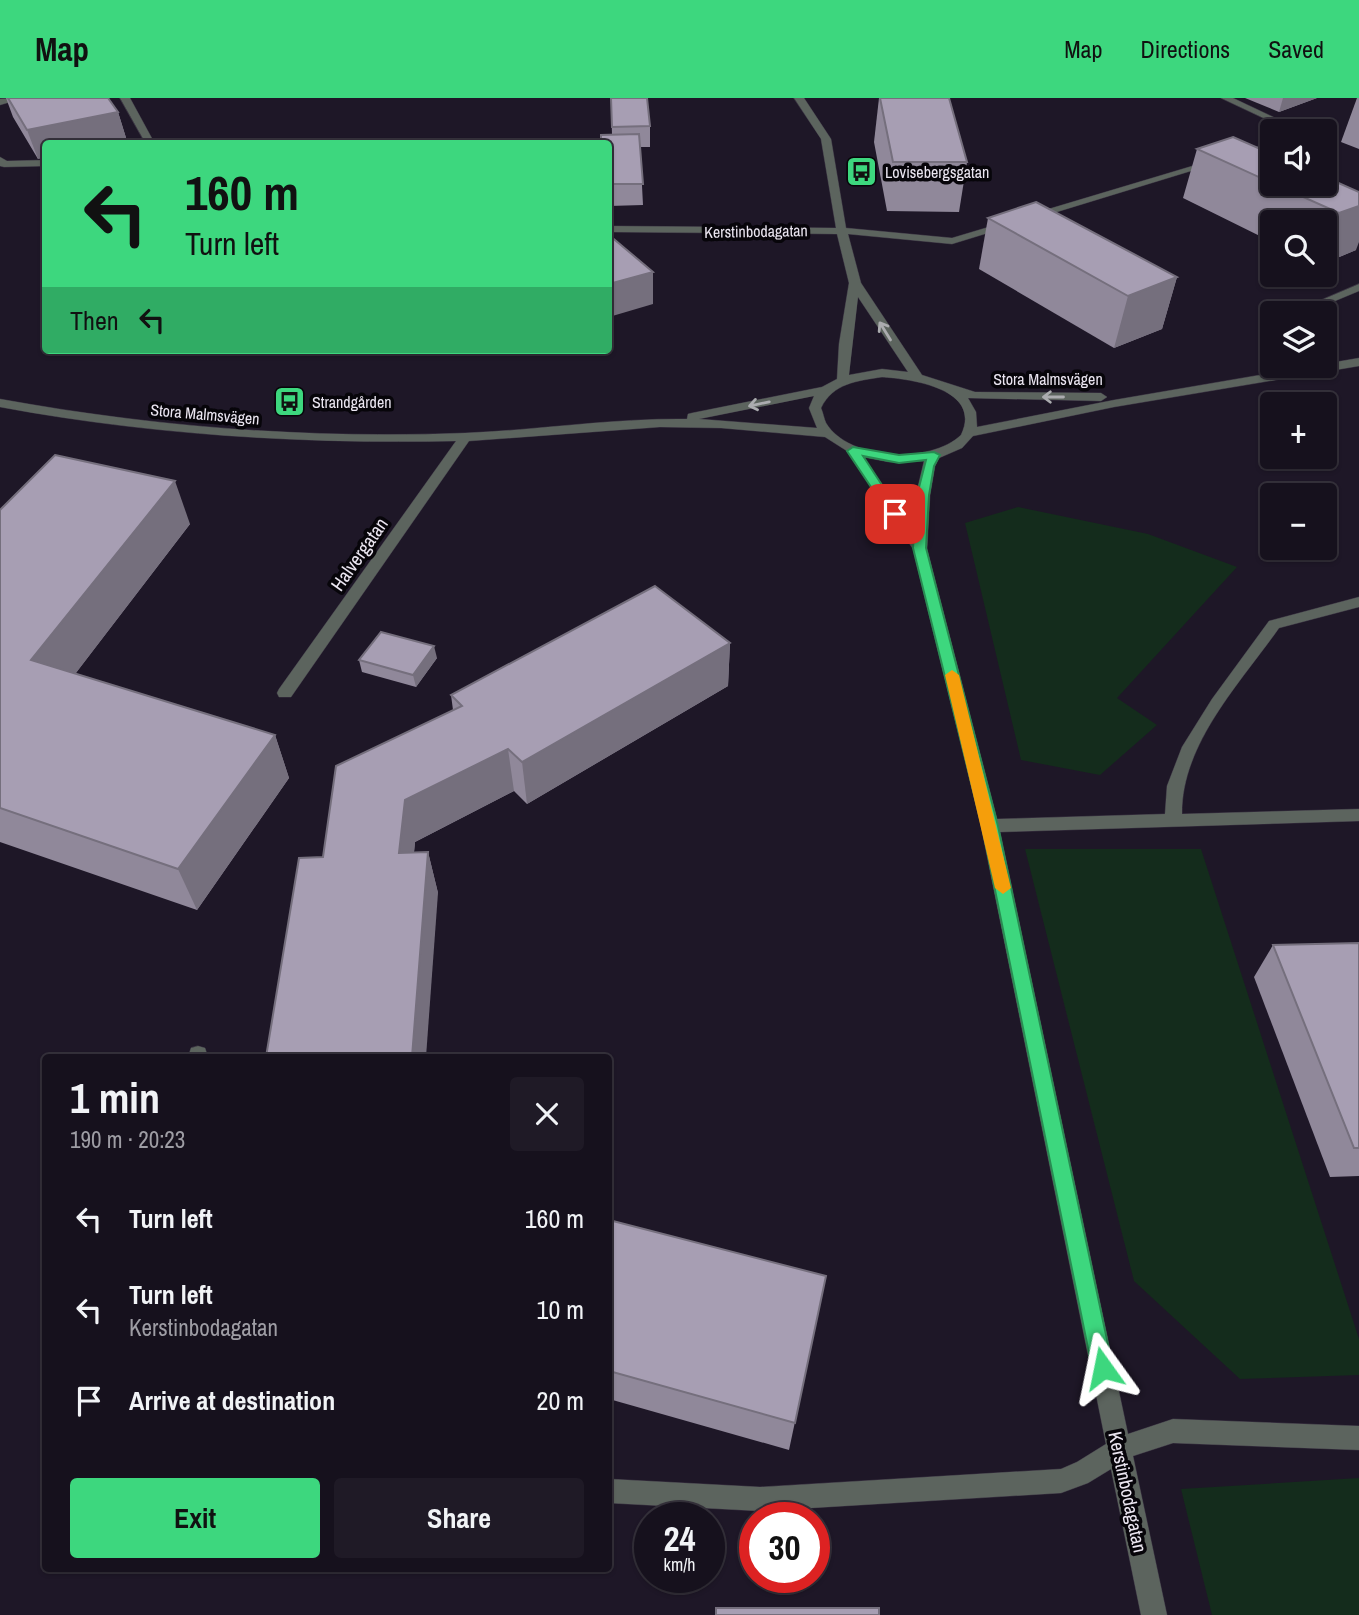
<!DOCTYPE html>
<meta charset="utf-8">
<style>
:root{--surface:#16111d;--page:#1f1a26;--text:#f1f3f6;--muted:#9e9da4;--line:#35313b;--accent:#3dd77e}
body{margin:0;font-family:"Archivo Narrow",sans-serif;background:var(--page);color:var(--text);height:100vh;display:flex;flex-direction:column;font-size:26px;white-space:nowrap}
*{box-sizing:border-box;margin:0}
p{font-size:23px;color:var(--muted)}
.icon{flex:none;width:38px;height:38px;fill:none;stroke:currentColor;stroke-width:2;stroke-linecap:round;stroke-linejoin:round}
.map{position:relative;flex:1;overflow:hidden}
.side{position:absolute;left:42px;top:956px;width:570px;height:518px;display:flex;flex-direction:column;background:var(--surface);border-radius:7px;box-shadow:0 2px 5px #0004,0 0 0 2px var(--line)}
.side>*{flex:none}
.banner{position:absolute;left:42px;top:42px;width:570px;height:214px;border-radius:7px;box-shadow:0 2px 5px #0004,0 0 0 2px var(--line);background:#3dd77e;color:#111;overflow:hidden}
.controls{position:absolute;left:1260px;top:21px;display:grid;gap:14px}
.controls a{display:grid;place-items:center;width:77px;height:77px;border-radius:7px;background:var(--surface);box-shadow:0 2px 5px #0004,0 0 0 2px var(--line);font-size:35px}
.speed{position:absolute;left:634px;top:1404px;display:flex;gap:14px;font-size:35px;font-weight:700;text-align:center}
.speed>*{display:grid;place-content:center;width:91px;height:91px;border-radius:50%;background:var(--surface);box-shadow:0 2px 5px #0004,0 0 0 2px var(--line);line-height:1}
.speed small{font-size:18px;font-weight:400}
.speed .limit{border:10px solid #d22;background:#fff;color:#111}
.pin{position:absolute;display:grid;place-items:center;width:60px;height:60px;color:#fff;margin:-30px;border-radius:14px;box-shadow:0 4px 10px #0006}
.me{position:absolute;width:77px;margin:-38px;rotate:348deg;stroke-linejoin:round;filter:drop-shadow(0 0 5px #0008)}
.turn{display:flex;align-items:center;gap:24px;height:147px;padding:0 28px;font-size:32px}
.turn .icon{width:91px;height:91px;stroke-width:2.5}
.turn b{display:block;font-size:49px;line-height:60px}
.then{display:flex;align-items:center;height:66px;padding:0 28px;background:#0003;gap:14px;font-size:26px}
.round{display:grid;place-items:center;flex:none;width:74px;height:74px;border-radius:7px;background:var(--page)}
.headline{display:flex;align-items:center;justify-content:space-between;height:119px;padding:0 28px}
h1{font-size:42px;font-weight:800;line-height:52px}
.cta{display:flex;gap:14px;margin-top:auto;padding:14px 28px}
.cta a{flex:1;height:80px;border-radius:7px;background:var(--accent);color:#111;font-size:28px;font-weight:800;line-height:80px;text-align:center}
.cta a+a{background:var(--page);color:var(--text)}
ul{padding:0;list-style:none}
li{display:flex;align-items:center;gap:21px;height:91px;padding:0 28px}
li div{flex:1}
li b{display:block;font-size:26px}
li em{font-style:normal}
header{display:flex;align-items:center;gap:42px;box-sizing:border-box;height:98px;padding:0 35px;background:var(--accent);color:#111}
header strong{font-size:33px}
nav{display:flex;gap:38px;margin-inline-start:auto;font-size:24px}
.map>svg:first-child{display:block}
.green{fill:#142c1c}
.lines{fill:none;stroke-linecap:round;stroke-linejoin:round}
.minor-casing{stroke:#3b3443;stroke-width:1}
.minor{fill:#5c645e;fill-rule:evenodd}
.wall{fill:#90889a}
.shaded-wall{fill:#756f7d}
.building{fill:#a79eb3;stroke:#756f7d;stroke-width:2}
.oneway{stroke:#abacaf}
.route{fill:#3dd77e;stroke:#288c52;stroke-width:2}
.slow{fill:#f59e0b}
.labels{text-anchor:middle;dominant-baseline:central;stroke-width:7;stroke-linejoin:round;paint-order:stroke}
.far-poi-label{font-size:16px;fill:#ebe6f1;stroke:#07050a;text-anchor:start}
.far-street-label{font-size:16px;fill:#ebe6f1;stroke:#07050a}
.street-label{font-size:19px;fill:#ebe6f1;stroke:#07050a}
</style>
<header>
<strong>Map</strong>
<nav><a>Map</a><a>Directions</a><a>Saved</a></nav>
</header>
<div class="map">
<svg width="1359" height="1517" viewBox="0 0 1359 1517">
<rect width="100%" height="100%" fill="#1e1727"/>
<!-- green -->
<g class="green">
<path d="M1018,409L1148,436L1237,469L1117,600L1157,627L1100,677L1021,662L965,425Z"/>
<path d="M1025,751H1201L1359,1241V1277L1240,1281L1134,1183Z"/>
<path d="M1359,1380V1517H1212L1181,1391Z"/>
</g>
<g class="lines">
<defs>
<g id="minor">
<path d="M19,0L17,2L0,7V1Z"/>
<path d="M120,0H130L155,46H146Z"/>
<path d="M794,0H804L831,41L846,130L952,140L1209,63L1217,65L952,146L848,136L861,185L922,277L975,294L1101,295L1107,299L1101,303L968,300L976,314L977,329L1114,302L1359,260V268L1114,309L973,338L962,350L939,360L935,368L930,397L927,451L997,721L1165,716L1167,688L1182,649L1212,601L1269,523L1359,499V509L1279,530C1241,584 1181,646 1182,716L1359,711V723L1000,734L1128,1336L1173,1321L1359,1328V1352L1173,1345L1133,1358L1167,1517H1141L1111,1371L1088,1385L1061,1395L760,1413L609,1405V1381L760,1389L1061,1371L1077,1364L1106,1346L981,728L913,451L847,353L825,339L721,330L660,329L469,343L291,599H279L277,595L279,591L456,343C302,346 151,337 0,309V301C154,329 309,341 465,335C539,332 613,320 687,321L688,316L692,315L822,289L837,281L839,246L849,185L837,136L609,134V128L836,130L821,41ZM858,199L908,274L882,271L849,277ZM882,279C912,281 983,291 961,337C931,366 849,363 826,325C824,321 823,314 821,310C833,285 857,283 882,279ZM814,298L809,310L817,330L699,321ZM863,359L889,364L924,363L916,397L914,432Z"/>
<path d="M1221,0H1233L1303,33H1291Z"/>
<path d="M1272,44V50L1239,60L1234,57Z"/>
<path d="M0,59L7,63L46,62V68L4,69L0,68Z"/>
<path d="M1359,186V193L1306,215H1291Z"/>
<path d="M1272,223V230L1265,232L1259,229Z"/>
<path d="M198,948L205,950L208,959H188L191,950Z"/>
</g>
</defs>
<!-- minor casing -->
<use href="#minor" class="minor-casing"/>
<!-- minor -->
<use href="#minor" class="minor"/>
</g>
<!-- wall -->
<g class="wall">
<path d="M6,0H108L118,14L127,43L115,46H46L38,61L13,19Z"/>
<path d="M611,0L650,28V49H640L643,107L609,108V46L612,37Z"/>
<path d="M879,0H949L967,64L959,114L887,113L874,44Z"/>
<path d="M1245,0H1317L1279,14Z"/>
<path d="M1357,0H1359V51L1341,44Z"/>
<path d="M1197,51L1272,56V86H1325V79L1356,152L1325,165V124H1272V144L1183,100Z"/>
<path d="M988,120L1177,179L1162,231L1114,250L979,171Z"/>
<path d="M0,412L190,426L75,576L275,637L289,680L197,812L0,744Z"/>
<path d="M730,545L728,588L527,706L514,693L415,744L414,754H428L438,795L323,759L453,612L451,597Z"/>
<path d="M437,560L416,589L362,574L359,562Z"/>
<path d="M1359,845V1078L1330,1079L1254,879L1273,847Z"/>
<path d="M609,1122L826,1178L789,1352L609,1301Z"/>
</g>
<!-- shaded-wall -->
<g class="shaded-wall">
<path d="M1283,0H1317L1279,14Z"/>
<path d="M118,14L127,43L115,46H46V60L38,61L27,32Z"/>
<path d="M1359,108V144L1356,152L1325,165V154L1339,115Z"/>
<path d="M653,174V206L609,219V186Z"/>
<path d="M1177,179L1162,231L1114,250L1128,198Z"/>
<path d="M175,383L190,426L53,605L31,562Z"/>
<path d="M730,545L728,588L527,706L522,664Z"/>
<path d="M434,548L437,560L416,589L413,577Z"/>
<path d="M275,637L289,680L197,812L178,771Z"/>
<path d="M508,651L514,693L415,744L410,797L399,755L405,702Z"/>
<path d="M428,754L438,795L426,959H412Z"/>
</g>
<!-- building -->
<g class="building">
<path d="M8,0H108L118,14L27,32Z"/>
<path d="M611,0H647L650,28L612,29Z"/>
<path d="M880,0H949L967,64H893Z"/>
<path d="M639,36L643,86H609V46H601V37Z"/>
<path d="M1233,39L1272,56V85L1197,51Z"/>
<path d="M1325,79L1359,94V108L1339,115L1274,86H1325Z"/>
<path d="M1036,104L1177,179L1128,198L988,120Z"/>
<path d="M609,137L653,174L609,186Z"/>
<path d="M55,357L175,383L31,562L275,637L178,771L0,710V412Z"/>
<path d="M655,488L730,545L522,664L508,651L405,702L399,755L428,754L412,959H266L299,760L323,759L336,668L462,608L451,597Z"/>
<path d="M381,534L434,548L413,577L359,562Z"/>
<path d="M1359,845V1050H1354L1273,847Z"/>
<path d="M609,1122L826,1178L795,1325L609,1273Z"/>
<rect x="716" y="1510" width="163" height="7"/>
</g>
<!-- one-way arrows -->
<defs><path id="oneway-shaft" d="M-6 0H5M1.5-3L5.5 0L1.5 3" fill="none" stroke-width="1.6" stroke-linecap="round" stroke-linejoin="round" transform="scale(1.75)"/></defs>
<g class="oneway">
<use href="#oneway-shaft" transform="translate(885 233) rotate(-122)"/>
<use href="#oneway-shaft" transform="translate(1053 299) rotate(180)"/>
<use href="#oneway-shaft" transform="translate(759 306) rotate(168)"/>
</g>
<!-- route -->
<path class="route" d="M853,349L899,357L934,354L940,357L934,368L929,397L926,450L998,728L1113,1270L1110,1278L1103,1281L1095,1278L1092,1270L982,728L913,450L917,397L926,362L899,365L863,358L901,416L895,420L891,419L847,353Z"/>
<!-- slow -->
<path class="slow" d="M952,572L959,577L1011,790L1003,796L995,790L945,577Z"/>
<!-- icons -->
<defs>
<symbol id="bus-square" viewBox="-11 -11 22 22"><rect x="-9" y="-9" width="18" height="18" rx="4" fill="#3dd77e" stroke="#07050a"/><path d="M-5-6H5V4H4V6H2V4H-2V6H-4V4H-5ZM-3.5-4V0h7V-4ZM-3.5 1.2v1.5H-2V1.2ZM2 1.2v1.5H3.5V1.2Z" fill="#111"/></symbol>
</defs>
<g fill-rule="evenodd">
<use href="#bus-square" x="844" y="56" width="35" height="35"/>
<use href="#bus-square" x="272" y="286" width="35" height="35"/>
</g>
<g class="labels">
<!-- far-poi labels -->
<g class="far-poi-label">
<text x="885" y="74">Lovisebergsgatan</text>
<text x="312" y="304">Strandgården</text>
</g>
<!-- far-street labels -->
<g class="far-street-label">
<text transform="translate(756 133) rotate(-1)">Kerstinbodagatan</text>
<text x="1048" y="281">Stora Malmsvägen</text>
<text transform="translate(205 316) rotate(5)">Stora Malmsvägen</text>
</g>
<!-- street labels -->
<g class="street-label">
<text transform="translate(359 456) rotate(-55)">Halvergatan</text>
<text transform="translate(1128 1394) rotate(78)">Kerstinbodagatan</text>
</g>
</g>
</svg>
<div class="controls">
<a><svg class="icon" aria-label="sound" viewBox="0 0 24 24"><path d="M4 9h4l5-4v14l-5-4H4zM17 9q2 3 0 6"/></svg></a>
<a><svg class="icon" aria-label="search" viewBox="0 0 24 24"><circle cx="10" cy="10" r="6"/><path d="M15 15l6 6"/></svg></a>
<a><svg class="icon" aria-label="layers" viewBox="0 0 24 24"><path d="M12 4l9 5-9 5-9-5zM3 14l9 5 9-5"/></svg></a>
<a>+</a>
<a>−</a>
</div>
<div class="speed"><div>24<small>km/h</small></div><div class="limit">30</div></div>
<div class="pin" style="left:895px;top:416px;background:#d93025"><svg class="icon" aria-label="arrive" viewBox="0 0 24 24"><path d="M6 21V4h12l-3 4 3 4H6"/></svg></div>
<svg class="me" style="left:1103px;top:1270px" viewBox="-20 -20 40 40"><path d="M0-17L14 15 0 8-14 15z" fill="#3dd77e" stroke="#fff" stroke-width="4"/></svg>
<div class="banner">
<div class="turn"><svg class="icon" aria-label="left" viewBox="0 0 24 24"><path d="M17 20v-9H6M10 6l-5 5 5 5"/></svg><div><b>160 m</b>Turn left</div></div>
<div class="then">Then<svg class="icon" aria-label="left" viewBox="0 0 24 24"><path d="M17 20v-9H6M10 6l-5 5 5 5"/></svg></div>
</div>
<section class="side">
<div class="headline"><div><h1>1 min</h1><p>190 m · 20:23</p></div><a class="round"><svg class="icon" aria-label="close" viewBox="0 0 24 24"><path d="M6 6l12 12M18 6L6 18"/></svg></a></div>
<ul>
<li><svg class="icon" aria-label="left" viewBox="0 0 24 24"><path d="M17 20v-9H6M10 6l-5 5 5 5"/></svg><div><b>Turn left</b></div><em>160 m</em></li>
<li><svg class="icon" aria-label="left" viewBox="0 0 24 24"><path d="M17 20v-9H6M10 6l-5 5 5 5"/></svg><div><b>Turn left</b><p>Kerstinbodagatan</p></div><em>10 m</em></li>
<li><svg class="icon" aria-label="arrive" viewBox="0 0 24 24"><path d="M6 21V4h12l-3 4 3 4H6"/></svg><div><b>Arrive at destination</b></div><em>20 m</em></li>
</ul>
<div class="cta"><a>Exit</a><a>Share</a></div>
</section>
</div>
